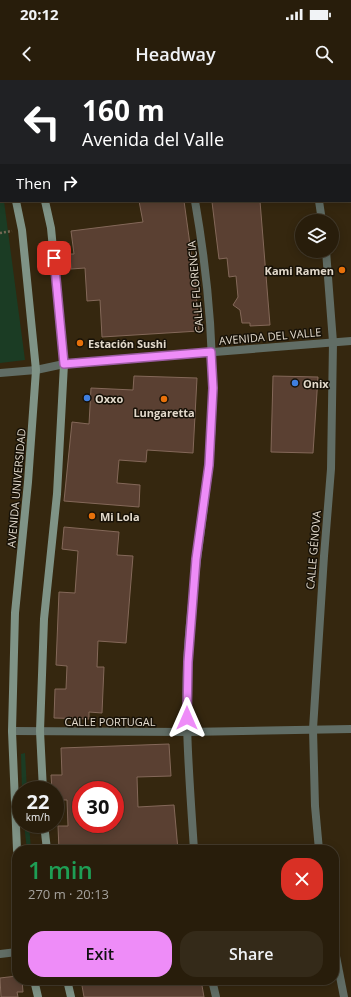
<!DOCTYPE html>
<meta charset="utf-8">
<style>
:root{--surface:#281d0b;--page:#342a19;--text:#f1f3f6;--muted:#a5a29d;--line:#443b2c;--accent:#ee8cf8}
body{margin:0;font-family:"Open Sans",sans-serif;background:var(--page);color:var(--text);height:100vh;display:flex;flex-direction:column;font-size:15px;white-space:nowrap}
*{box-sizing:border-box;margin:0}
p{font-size:13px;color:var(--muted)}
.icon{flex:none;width:22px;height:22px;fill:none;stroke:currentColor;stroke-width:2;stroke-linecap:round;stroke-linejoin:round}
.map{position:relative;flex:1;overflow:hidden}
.panel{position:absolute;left:12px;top:765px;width:327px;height:140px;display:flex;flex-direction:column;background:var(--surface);border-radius:16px;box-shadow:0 2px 10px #0003,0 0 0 1px var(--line)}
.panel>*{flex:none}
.guide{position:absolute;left:0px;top:0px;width:351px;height:122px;box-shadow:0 2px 10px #0003,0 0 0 1px var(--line);background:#202124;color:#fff;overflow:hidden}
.tools{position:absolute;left:295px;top:134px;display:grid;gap:8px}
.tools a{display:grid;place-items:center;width:44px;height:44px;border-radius:50%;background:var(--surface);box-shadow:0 2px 10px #0003,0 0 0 1px var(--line);font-size:20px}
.speed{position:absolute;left:12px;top:701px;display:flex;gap:8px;font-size:20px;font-weight:700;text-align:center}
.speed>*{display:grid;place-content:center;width:52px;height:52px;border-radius:50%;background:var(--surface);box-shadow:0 2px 10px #0003,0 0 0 1px var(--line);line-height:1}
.speed small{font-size:10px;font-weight:400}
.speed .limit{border:6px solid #d22;background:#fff;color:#111}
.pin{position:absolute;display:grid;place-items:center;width:34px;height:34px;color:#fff;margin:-17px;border-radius:8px;box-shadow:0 2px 6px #0006}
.me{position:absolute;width:44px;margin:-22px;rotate:0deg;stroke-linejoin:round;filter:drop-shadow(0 0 3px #0008)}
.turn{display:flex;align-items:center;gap:14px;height:84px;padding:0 16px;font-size:18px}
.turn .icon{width:52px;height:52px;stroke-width:2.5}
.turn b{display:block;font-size:28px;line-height:34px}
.then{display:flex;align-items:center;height:38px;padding:0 16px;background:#0003;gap:8px;font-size:15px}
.round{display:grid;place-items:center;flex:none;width:42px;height:42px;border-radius:16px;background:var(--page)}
.summary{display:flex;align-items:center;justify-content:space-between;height:68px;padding:0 16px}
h1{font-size:24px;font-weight:600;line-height:30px;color:#1e9e55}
.button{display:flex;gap:8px;margin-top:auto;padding:8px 16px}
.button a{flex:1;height:46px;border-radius:16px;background:var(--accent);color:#111;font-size:16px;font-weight:600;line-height:46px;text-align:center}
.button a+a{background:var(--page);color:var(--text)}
.status{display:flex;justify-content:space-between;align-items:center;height:28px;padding:0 20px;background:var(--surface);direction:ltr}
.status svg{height:11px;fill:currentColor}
header{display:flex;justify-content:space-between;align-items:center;height:52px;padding:0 16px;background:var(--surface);font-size:18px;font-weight:600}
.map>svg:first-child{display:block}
.green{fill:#1b3c24}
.building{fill:#5a4032;stroke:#846859;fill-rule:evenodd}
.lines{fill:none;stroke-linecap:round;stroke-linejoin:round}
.path{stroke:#756954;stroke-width:2.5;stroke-dasharray:2 2;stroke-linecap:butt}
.minor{stroke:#616d65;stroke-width:8}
.tertiary{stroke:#616d65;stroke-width:8}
.secondary{stroke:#7f9386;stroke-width:8}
.route-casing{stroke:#9b5ba1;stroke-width:10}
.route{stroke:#ee8cf8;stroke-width:7}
.food-dot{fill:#e8710a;stroke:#171107;stroke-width:1.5}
.shop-dot{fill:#3f7fe0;stroke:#171107;stroke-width:1.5}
.labels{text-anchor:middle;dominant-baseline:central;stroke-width:3;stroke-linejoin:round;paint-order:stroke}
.poi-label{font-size:11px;font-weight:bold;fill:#e2d9cb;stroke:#171107;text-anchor:start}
.street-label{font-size:11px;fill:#e2d9cb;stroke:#171107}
</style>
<div class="status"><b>20:12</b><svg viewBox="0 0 49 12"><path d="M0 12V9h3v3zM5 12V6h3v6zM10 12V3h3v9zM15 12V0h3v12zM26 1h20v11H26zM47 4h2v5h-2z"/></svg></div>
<header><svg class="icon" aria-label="back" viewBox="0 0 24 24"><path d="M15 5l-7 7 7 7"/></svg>Headway<svg class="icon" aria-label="search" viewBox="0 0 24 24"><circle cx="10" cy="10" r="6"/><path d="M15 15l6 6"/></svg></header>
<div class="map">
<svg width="351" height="917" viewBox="0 0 351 917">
<rect width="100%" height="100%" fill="#35270f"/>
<!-- green -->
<g class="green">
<path d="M0,117L1,121H4L25,280L0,283Z"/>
<path d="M25,673L27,710H22L21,674Z"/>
<path d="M24,744H29L31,770H27Z"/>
</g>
<!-- building -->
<g class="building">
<path d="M139,121H184L193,186H194L199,251L102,257L100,220L87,221L85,188L71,189L70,174H74L71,151L143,142Z"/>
<path d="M260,121L270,245L250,246V243H242L240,230L233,225L238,217L236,196L229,197L227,178L219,179L212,122Z"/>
<path d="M134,296L197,298L193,373L147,370L146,382L119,380L117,403L140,405L139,427L64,421L72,342L89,344L91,308L133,310Z"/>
<path d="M273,296L318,297L313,373L271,372Z"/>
<path d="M64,447L119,452L117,475L133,476L126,563L98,561L97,587H104L102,633L89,632V639L54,638L55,609H66L67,586L56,585L59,512L75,513L78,471L62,469Z"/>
<path d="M169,664L171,696L137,697L138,727L174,725L178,770H59L58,746H68L67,720H55V710H52L51,695H62L61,668ZM81,710H115V744H81Z"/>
<path d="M17,896V900H22L23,912H17L18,917H1L0,898Z"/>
<path d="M81,900H201L204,917H84Z"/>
</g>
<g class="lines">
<!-- path -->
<path class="path" d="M0,153L12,151"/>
<!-- minor -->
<g class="minor">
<path d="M170,0V1"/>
<path d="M296,0L297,1"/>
<path d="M319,121L322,141"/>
<path d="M12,651L187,652L351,649"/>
<path d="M194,770C190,708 185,646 187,584C190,517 202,451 209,385C217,298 210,207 195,121"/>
<path d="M319,770L315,726L313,649L324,476L331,389L333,262L326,171"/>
<path d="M334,866L344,917"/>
<path d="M0,874L17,872"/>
<path d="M212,900L216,917"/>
</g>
<!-- tertiary -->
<path class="tertiary" d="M0,293L36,290L64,284L351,261"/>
<!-- secondary -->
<g class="secondary">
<path d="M19,0V1"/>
<path d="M0,55L1,59"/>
<path d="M16,121L22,150L36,290L28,402L15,533L12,651L17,770"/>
<path d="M43,710L40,651L44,539L57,414L64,284L51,148L45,121"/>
<path d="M44,744L47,770"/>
<path d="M34,900L38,917"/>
<path d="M67,900L71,917"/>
</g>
</g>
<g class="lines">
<defs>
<path id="route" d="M54,178L64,284L211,272L213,308L209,385L196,479L188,582L187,638"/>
</defs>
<!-- route casing -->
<use href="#route" class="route-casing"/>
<!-- route -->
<use href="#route" class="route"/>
</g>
<!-- markers -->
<g class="food-dot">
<circle cx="342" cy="190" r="4"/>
<circle cx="80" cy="263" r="4"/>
<circle cx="164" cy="319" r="4"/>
<circle cx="92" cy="436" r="4"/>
</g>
<g class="shop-dot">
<circle cx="295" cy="303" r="4"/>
<circle cx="87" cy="318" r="4"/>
</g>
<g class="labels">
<!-- poi labels -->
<g class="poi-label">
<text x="334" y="190" text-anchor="end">Kami Ramen</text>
<text x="88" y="263">Estación Sushi</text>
<text x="303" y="303">Onix</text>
<text x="95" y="318">Oxxo</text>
<text x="164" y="332" text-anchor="middle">Lungaretta</text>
<text x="100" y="436">Mi Lola</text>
</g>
<!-- street labels -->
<g class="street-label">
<text transform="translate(195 207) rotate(-95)">CALLE FLORENCIA</text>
<text transform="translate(270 256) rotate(-5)">AVENIDA DEL VALLE</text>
<text transform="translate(16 408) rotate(-85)">AVENIDA UNIVERSIDAD</text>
<text transform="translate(313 470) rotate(-85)">CALLE GÉNOVA</text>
<text x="110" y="641">CALLE PORTUGAL</text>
</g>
</g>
</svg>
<div class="tools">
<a><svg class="icon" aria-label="layers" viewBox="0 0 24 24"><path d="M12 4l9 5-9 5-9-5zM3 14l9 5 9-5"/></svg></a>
</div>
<div class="speed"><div>22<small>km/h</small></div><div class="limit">30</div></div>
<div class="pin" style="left:54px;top:178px;background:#d93025"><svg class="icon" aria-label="arrive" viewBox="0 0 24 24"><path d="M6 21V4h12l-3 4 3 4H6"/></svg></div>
<svg class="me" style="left:187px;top:638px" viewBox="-20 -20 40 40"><path d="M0-17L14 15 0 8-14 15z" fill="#ee8cf8" stroke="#fff" stroke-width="4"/></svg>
<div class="guide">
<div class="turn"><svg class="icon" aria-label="left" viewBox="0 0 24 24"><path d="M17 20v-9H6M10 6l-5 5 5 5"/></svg><div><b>160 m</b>Avenida del Valle</div></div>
<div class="then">Then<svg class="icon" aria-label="right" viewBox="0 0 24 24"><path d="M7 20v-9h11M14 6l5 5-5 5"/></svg></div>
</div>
<section class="panel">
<div class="summary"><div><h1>1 min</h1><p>270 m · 20:13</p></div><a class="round" style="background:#d93025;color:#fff"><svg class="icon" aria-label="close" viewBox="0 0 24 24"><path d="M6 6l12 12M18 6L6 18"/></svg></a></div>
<div class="button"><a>Exit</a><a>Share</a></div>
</section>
</div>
